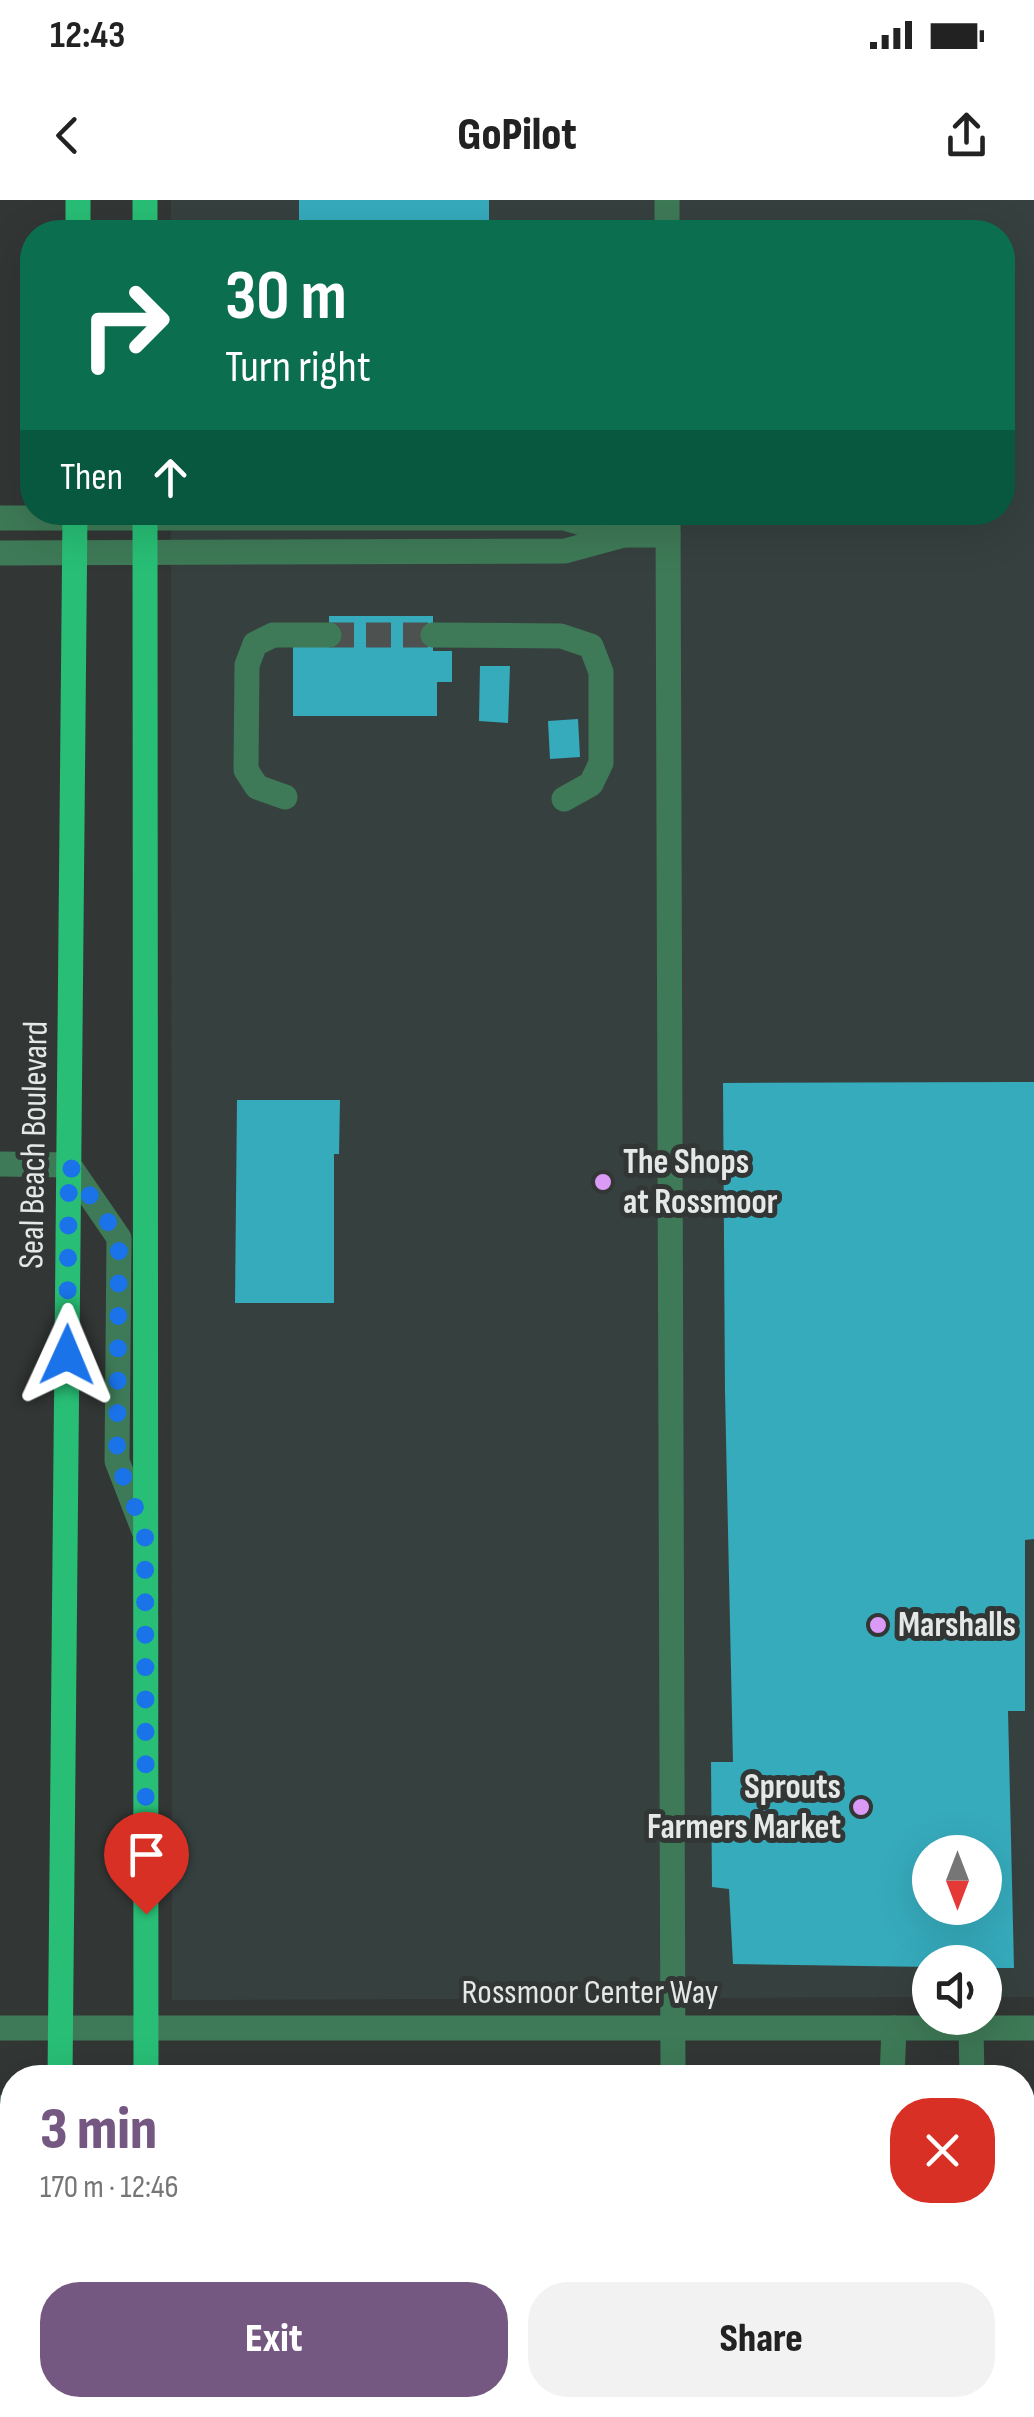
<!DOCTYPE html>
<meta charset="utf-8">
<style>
:root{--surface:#fff;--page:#f2f2f2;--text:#222;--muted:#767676;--accent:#755881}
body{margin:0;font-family:"Sofia Sans Condensed",sans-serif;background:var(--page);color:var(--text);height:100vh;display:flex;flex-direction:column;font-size:38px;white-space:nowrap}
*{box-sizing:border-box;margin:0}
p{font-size:32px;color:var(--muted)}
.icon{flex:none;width:55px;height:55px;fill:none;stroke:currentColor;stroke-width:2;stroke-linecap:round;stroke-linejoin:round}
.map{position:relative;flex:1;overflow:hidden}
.details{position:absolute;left:0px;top:1865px;width:1035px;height:352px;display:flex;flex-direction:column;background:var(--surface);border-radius:40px 40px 0 0;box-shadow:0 10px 40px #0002}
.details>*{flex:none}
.hud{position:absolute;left:20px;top:20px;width:995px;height:305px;border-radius:40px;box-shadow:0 10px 40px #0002;background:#0b6e4f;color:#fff;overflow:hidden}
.needle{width:65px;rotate:180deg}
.buttons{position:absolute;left:912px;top:1635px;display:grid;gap:20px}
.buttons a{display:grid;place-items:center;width:90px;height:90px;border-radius:50%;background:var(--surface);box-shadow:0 10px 40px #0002;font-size:50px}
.pin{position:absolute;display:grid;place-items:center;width:85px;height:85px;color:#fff;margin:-102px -42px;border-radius:50% 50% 50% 0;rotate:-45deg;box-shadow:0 0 10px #0007}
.pin .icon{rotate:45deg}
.me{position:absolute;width:110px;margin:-55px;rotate:1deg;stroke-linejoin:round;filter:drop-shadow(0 0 8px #0008)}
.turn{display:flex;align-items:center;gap:35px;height:210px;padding:0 40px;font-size:45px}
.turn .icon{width:130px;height:130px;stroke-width:2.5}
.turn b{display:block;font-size:70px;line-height:85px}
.then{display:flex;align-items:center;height:95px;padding:0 40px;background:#0003;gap:20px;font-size:38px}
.round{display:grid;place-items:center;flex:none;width:105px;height:105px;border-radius:40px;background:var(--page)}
.summary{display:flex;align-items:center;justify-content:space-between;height:170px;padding:0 40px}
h1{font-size:60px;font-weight:800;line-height:75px;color:var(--accent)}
.button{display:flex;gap:20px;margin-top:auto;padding:20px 40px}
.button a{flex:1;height:115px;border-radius:40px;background:var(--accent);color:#fff;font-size:40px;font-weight:800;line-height:115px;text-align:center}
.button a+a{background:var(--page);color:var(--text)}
.status{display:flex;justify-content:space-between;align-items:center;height:70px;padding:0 50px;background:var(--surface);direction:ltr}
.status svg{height:28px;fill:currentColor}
header{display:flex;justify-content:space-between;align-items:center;height:130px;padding:0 40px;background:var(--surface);font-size:45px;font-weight:800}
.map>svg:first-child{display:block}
.built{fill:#36413f;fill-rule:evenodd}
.building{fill:#36abbc;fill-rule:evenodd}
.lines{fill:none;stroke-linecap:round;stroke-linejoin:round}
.minor-tunnel{stroke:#4d5150;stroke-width:25;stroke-dasharray:25 12;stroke-linecap:butt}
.minor{stroke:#3e7a57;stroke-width:25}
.major{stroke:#28be75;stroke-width:25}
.route{stroke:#1a73e8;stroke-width:18;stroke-dasharray:0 32.4}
.poi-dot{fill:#da9af6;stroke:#323635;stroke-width:4}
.labels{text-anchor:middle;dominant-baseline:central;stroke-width:10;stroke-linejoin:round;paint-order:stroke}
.street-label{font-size:35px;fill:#e6e8e8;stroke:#323635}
.poi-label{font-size:35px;font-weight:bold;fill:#e6e8e8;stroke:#323635;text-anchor:start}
</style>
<div class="status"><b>12:43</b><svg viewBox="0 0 49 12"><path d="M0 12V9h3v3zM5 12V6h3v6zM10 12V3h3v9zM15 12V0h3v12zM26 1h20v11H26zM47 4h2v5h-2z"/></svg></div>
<header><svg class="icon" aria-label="back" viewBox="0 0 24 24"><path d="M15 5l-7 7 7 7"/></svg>GoPilot<svg class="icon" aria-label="share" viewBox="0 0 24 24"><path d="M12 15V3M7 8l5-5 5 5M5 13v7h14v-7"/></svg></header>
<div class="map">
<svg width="1034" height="2217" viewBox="0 0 1034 2217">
<rect width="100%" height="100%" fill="#323635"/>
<!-- built -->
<g class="built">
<path d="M171,0H1034V1797H985V1762H930V1797L172,1800L171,313L1002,312V32H171ZM930,1652H985V1708H930Z"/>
<path d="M452,1867L600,1868L605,1877L215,1878L220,1874Z"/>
<rect x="200" y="2205" width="712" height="12"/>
</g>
<!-- building -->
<g class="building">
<rect x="299" y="0" width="190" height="32"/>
<path d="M329,416H433V451H452V482H437V516H293V442H329Z"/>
<path d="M480,466H510L508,523L479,521Z"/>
<path d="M578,519L580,557L550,559L548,521Z"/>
<path d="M1034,882V1339L1025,1340V1511H1008L1014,1768H985V1762H930V1767L733,1764L729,1689L712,1687L711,1562H733L725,1192L723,883ZM930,1652H985V1708H930Z"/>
<path d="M237,900H340L339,954H334V1103H235Z"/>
<path d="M485,1868L516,1871L523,1878H444L453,1871Z"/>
<path d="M744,2205H859L860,2217H745Z"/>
</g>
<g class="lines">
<!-- minor-tunnel -->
<path class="minor-tunnel" d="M329,435H433"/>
<!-- minor -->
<g class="minor">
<path d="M667,0V32"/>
<path d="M668,312L673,1878"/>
<path d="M0,318H564L624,335"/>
<path d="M0,353L565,351L624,335H668"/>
<path d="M433,435L561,436L591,446L601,472V563L591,584L564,599"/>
<path d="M285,597L257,587L246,570L247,465L255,444L273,435H329"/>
<path d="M0,964L69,965L119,1038L117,1261L144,1331"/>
<path d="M0,1828H1034"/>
<path d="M971,1828L972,1878"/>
<path d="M892,1878L894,1828"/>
<path d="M0,1908L12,1906"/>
<path d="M1022,1921H1034"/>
<path d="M0,2086H12"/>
<path d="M264,2205V2217"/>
<path d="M669,2217V2205"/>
<path d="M885,2217V2205"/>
<path d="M971,2217V2205"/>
</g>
<!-- major -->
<g class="major">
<path d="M78,32V0"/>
<path d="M145,32V0"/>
<path d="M145,312L146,1878"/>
<path d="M60,1878L75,312"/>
<path d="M59,2205V2217"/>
<path d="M144,2217V2205"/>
</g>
</g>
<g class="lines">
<!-- route -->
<path class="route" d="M67,1155L69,965L119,1038L117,1261L145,1333L146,1714"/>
</g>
<!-- markers -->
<g class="poi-dot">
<circle cx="603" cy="982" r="10"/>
<circle cx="878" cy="1425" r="10"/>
<circle cx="861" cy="1607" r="10"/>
</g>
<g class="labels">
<!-- street labels -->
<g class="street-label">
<text transform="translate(34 945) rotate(-89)">Seal Beach Boulevard</text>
<text x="590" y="1792">Rossmoor Center Way</text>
</g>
<!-- poi labels -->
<g class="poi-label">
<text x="623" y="962">The Shops<tspan x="623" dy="40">at Rossmoor</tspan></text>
<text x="898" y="1425">Marshalls</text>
<text x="841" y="1587" text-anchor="end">Sprouts<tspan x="841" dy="40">Farmers Market</tspan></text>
</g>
</g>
</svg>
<div class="buttons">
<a><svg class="needle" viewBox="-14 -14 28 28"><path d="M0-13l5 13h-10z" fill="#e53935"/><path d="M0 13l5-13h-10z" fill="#767676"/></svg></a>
<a><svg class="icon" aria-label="sound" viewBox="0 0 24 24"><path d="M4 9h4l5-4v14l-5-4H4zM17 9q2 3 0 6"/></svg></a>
</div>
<div class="pin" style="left:146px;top:1714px;background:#d93025"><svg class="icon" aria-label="arrive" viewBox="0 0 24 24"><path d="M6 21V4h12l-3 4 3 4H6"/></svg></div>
<svg class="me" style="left:67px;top:1155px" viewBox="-20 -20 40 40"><path d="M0-17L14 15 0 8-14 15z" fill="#1a73e8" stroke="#fff" stroke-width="4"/></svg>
<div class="hud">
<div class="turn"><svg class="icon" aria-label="right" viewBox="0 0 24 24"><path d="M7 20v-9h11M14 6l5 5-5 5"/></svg><div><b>30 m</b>Turn right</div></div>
<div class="then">Then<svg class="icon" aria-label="ahead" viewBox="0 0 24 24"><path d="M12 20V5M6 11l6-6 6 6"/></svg></div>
</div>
<section class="details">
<div class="summary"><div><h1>3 min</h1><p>170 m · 12:46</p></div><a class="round" style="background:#d93025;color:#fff"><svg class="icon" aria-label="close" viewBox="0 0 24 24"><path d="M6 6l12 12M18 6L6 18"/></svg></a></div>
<div class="button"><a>Exit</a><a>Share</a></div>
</section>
</div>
